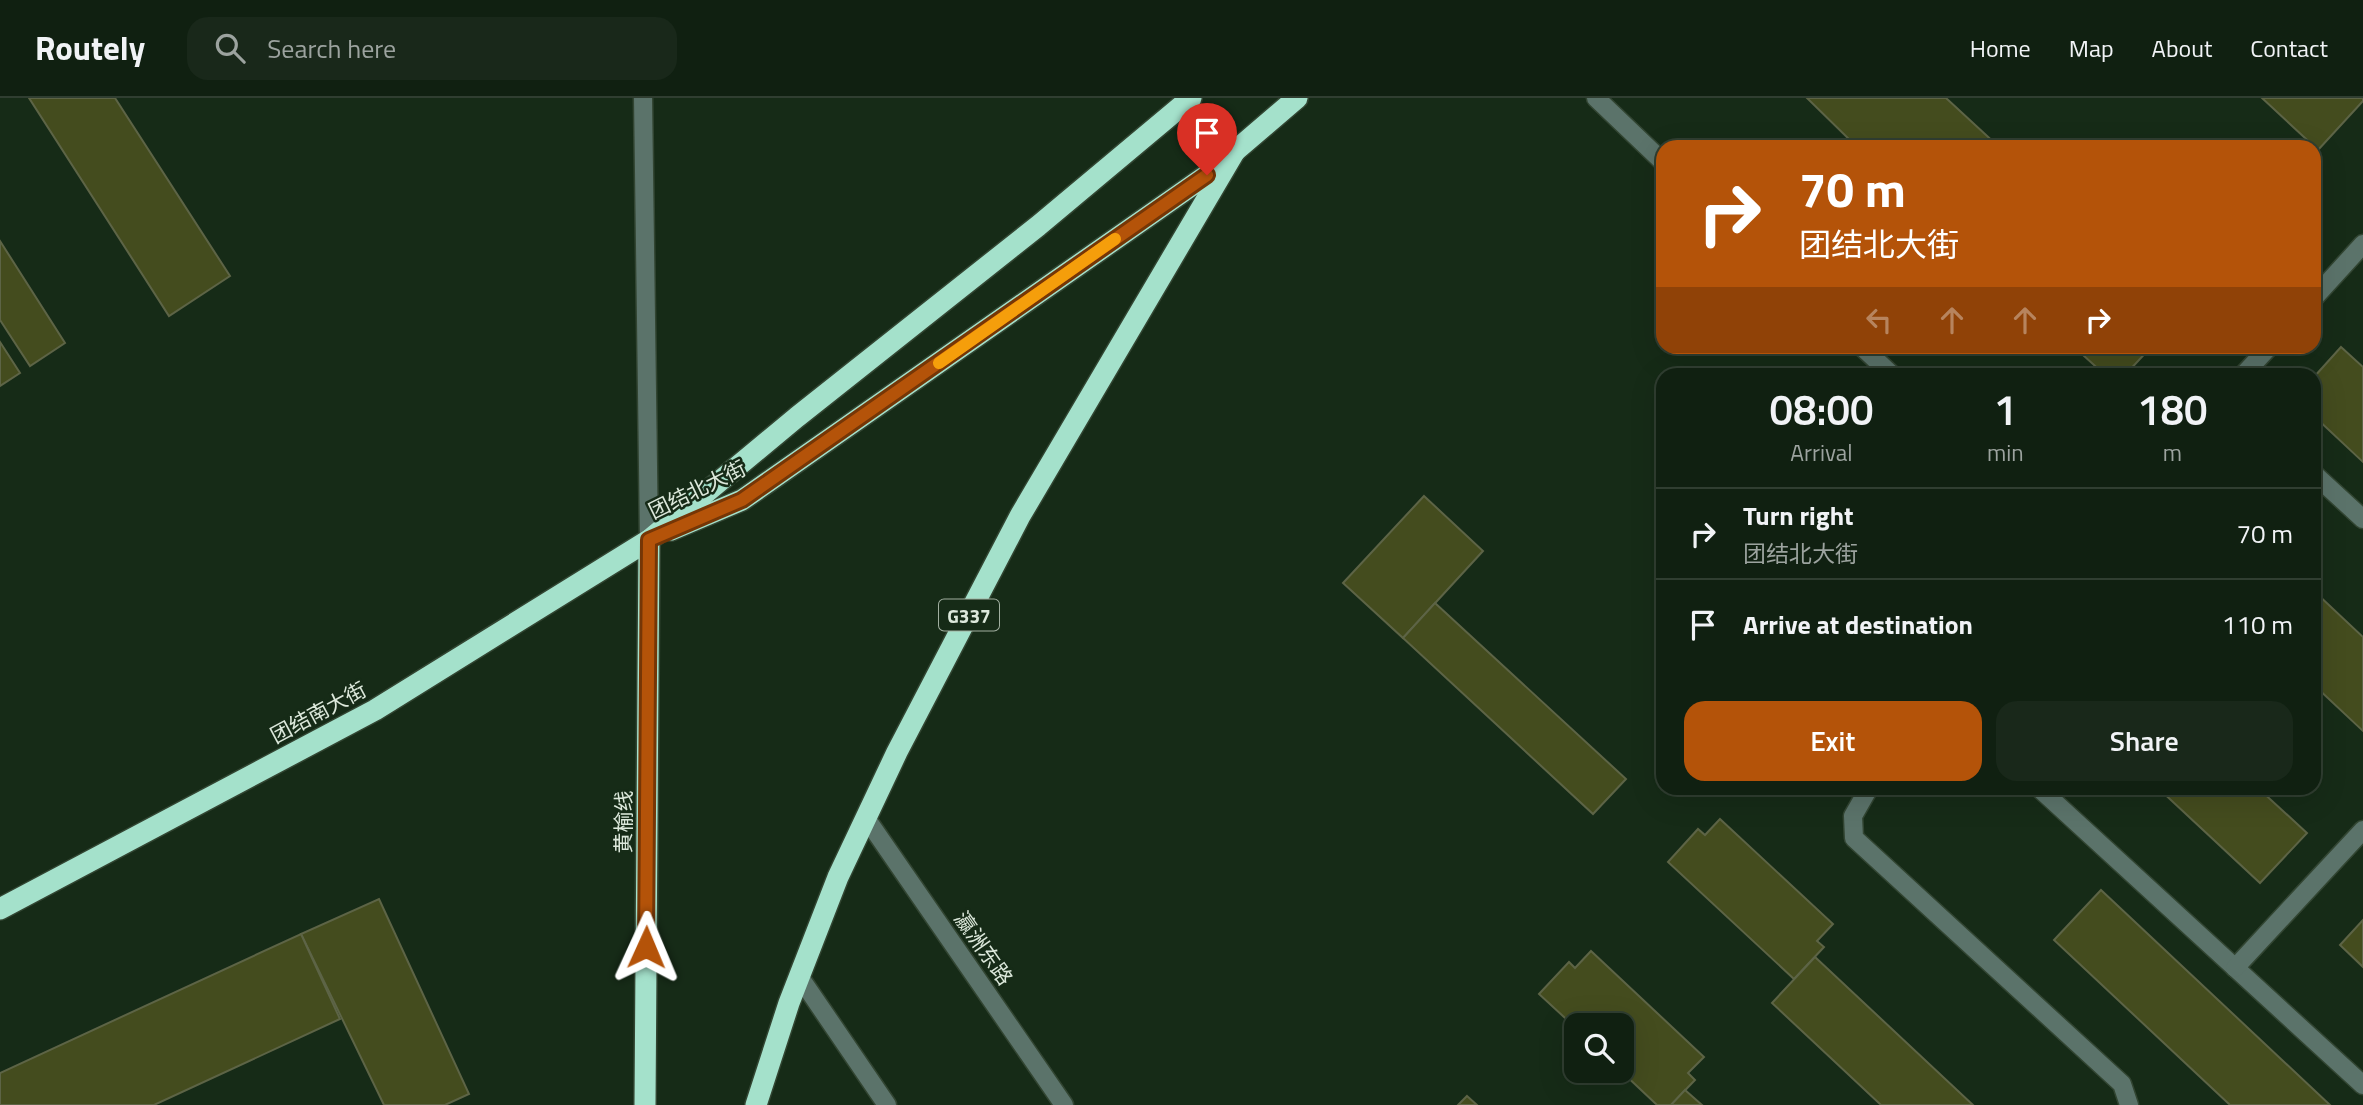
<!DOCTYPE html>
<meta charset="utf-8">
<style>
:root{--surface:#102011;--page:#19281a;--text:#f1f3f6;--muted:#9ca39f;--line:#303e31;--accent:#b45309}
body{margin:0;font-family:"Titillium Web","Noto Sans SC",sans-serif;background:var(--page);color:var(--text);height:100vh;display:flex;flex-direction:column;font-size:26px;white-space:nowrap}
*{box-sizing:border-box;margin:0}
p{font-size:23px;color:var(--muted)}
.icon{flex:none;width:38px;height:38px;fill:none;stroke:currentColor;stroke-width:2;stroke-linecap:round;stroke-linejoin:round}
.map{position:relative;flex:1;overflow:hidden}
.drawer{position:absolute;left:1656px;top:270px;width:665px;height:427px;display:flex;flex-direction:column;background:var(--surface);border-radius:21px;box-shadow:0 7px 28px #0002,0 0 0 2px var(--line)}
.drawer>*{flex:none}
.top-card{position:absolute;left:1656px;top:42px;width:665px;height:214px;border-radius:21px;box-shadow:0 7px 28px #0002,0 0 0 2px var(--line);background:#b45309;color:#fff;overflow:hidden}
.controls{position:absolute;left:1564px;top:915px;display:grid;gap:14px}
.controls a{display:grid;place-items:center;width:70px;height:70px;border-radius:14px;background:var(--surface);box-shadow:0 7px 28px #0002,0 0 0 2px var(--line);font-size:35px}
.pin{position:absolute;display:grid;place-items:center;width:60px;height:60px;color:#fff;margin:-72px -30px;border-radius:50% 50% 50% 0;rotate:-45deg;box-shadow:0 0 7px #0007}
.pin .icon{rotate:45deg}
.me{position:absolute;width:77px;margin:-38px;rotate:1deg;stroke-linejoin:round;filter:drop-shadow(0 0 5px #0008)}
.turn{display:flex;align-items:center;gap:24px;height:147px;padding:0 28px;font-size:32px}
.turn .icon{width:91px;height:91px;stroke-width:2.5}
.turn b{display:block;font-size:49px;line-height:60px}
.lanes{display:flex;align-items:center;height:66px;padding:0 28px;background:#0003;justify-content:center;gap:35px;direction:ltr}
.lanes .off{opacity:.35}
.eta{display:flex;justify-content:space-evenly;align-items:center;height:119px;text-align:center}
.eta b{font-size:42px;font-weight:600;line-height:49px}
.button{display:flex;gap:14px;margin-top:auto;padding:14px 28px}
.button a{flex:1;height:80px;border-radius:21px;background:var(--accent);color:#fff;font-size:28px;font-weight:600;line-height:80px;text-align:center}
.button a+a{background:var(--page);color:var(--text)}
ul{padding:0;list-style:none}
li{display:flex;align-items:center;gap:21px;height:91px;padding:0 28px;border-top:2px solid var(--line)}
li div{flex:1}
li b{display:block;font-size:26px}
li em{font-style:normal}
header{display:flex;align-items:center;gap:42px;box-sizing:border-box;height:98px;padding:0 35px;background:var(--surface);border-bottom:2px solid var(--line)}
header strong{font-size:33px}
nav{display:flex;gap:38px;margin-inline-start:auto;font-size:24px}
.search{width:490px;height:63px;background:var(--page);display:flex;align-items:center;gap:18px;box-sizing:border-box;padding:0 24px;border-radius:21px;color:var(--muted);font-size:26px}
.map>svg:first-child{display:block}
.building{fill:#444c1e;stroke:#5d6446;stroke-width:2}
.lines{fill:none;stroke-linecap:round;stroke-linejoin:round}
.minor-casing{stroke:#324532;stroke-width:21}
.highway-casing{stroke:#324532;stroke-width:24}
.minor{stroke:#5b736a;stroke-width:18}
.highway{stroke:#a4e1cb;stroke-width:21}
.route-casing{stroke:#753606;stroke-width:18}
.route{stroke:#b45309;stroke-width:12}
.slow{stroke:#f59e0b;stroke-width:12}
.labels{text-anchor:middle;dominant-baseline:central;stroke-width:5;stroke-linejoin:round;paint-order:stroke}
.shield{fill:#162b17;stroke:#a1afa0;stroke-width:2}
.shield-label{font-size:19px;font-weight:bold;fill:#dce8db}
.street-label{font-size:21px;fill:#dce8db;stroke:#162b17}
</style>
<header>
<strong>Routely</strong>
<div class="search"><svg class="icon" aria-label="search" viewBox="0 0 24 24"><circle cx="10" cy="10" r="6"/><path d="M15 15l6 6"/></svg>Search here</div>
<nav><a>Home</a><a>Map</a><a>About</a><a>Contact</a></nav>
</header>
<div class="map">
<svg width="2363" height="1007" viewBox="0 0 2363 1007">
<rect width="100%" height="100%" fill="#162b17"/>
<!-- building -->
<g class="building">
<path d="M29,0H115L230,178L169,218Z"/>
<path d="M1807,0H1946L1999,49H1857Z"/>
<path d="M2262,0H2363V3L2318,52Z"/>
<path d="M0,143L65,245L30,268L0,222Z"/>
<path d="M0,244L20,275L0,288Z"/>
<path d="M2073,248H2152L2126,276H2104Z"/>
<path d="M2341,249L2363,269V364L2314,318V279Z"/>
<path d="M1424,398L1483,453L1403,540L1343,485Z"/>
<path d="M2314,493L2363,539V633L2314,587Z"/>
<path d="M1435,505L1626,681L1593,716L1403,540Z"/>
<path d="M2158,690H2258L2307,735L2260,785Z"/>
<path d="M1720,721L1833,826L1817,843L1824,849L1794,881L1668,764L1698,731L1705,737Z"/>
<path d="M2101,792L2330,1007H2230L2054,842Z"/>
<path d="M379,801L469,996L445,1007H384L301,836Z"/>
<path d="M2363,822V869L2340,847Z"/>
<path d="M301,836L340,921L154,1007H0V975Z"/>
<path d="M1591,853L1704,959L1688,975L1695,982L1671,1007H1657L1621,973L1622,928H1577V931L1539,896L1569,864L1575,870Z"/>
<path d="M1815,859L1973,1007H1881L1772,905Z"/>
<path d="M1685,992L1702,1007H1671Z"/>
<path d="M1467,998L1477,1007H1458Z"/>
</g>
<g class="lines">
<defs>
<g id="minor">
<path d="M643,0L649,442"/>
<path d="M1596,0L1662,63"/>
<path d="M2314,200L2363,146"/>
<path d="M1861,248L1891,276"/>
<path d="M2244,276L2270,248"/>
<path d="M2314,376L2363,421"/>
<path d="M1869,690L1853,718L1854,740L2122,986L2129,1007"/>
<path d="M2039,690L2363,987"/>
<path d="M866,720L1064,1007"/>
<path d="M2235,870L2363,732"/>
<path d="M799,878L887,1007"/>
</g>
<g id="highway">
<path d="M671,432L742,402L1207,77L1297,0"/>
<path d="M0,811L375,612L649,442L797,319L1038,128L1191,0"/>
<path d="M645,1007L649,442"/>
<path d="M756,1007L789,905L838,779L897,654L1020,418L1235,53"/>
</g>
</defs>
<!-- minor casing -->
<use href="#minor" class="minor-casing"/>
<!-- highway casing -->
<use href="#highway" class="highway-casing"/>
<!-- minor -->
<use href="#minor" class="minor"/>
<!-- highway -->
<use href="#highway" class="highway"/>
</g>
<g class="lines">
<defs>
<path id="route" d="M646,849L649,442L742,402L1207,77"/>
</defs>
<!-- route casing -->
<use href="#route" class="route-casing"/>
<!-- route -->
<use href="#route" class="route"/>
<!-- slow -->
<path class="slow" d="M939,265L1115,141"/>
</g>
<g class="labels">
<!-- shield labels -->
<rect class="shield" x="939" y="501.5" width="60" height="31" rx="5"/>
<g class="shield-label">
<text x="969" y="517">G337</text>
</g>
<!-- street labels -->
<g class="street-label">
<text transform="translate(697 391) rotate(-26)">团结北大街</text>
<text transform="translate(318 614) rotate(-28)">团结南大街</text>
<text transform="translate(623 724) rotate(-90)">黄榆线</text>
<text transform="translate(984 850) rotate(55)">瀛洲东路</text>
</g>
</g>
</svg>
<div class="controls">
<a><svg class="icon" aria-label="search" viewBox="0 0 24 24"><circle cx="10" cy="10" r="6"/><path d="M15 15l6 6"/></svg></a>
</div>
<div class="pin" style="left:1207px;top:77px;background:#d93025"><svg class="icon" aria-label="arrive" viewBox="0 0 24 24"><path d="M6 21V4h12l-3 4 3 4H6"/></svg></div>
<svg class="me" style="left:646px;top:849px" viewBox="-20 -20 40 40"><path d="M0-17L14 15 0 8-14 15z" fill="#b45309" stroke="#fff" stroke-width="4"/></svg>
<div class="top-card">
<div class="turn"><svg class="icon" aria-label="right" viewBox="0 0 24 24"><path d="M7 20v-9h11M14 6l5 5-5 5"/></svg><div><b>70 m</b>团结北大街</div></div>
<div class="lanes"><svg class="icon off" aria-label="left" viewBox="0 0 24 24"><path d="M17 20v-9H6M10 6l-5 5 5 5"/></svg><svg class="icon off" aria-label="ahead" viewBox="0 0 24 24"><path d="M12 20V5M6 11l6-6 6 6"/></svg><svg class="icon off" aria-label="ahead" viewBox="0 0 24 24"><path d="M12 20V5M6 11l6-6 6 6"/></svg><svg class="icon" aria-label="right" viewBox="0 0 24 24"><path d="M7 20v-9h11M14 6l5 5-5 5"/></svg></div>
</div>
<section class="drawer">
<div class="eta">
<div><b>08:00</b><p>Arrival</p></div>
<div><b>1</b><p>min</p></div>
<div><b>180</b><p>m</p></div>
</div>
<ul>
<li><svg class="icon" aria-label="right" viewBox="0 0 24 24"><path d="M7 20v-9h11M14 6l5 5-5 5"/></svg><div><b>Turn right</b><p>团结北大街</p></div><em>70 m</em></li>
<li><svg class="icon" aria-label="arrive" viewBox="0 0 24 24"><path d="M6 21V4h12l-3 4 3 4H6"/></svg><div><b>Arrive at destination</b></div><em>110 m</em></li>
</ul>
<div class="button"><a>Exit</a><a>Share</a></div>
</section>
</div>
